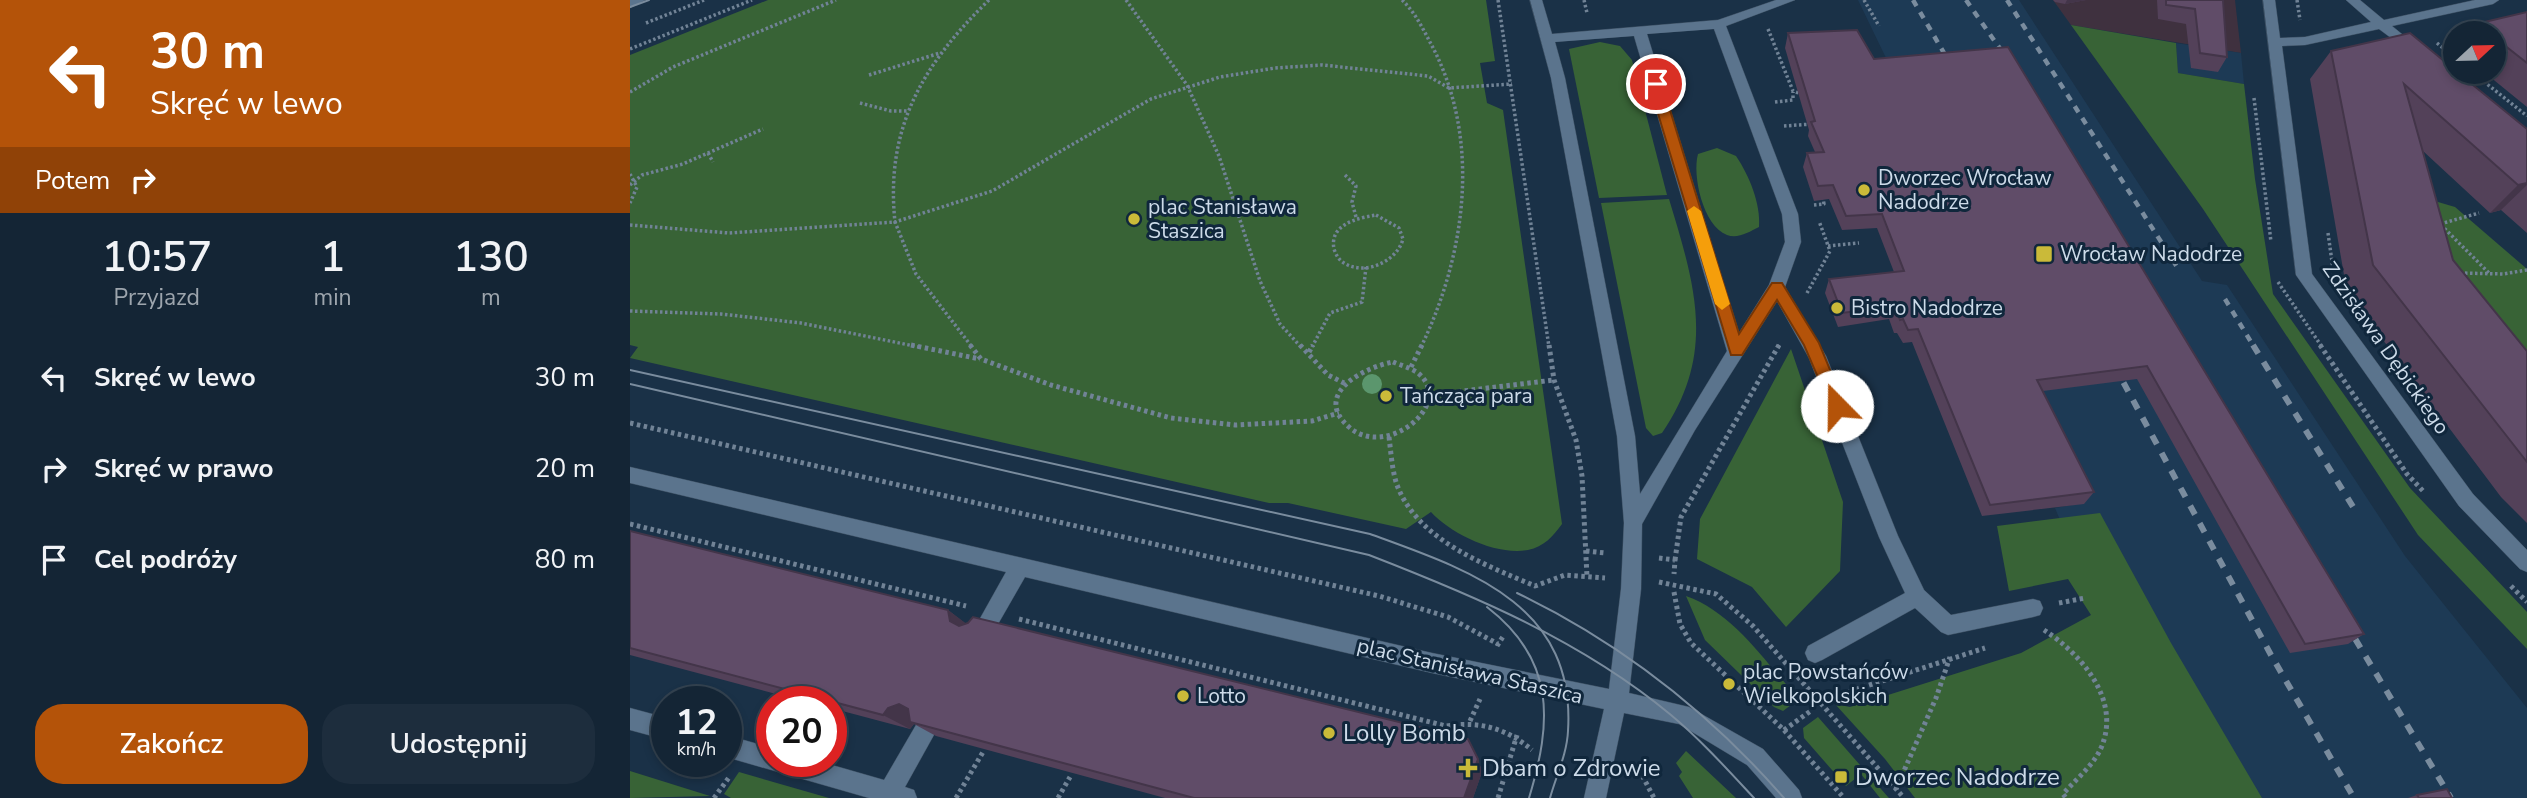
<!DOCTYPE html>
<html lang="pl">
<meta charset="utf-8">
<style>
:root{--surface:#142535;--page:#1d2d3d;--text:#f1f3f6;--muted:#9da5ad;--line:#334250;--accent:#b45309}
body{margin:0;font-family:"Nunito Sans",sans-serif;background:var(--page);color:var(--text);height:100vh;display:flex;flex-direction:column;font-size:26px;white-space:nowrap}
*{box-sizing:border-box;margin:0}
p{font-size:23px;color:var(--muted)}
.icon{flex:none;width:38px;height:38px;fill:none;stroke:currentColor;stroke-width:2;stroke-linecap:round;stroke-linejoin:round}
.map{position:relative;flex:1;overflow:hidden}
.details{display:flex;flex-direction:column;background:var(--surface);width:630px}
.details>*{flex:none}
.guide{background:#b45309;color:#fff;overflow:hidden}
.needle{width:46px;rotate:68deg}
.buttons{position:absolute;left:1813px;top:21px;display:grid;gap:14px}
.buttons a{display:grid;place-items:center;width:63px;height:63px;border-radius:50%;background:var(--surface);box-shadow:0 4px 10px #0003,0 0 0 2px var(--line);font-size:35px}
.speed{position:absolute;left:21px;top:686px;display:flex;gap:14px;font-size:35px;font-weight:700;text-align:center}
.speed>*{display:grid;place-content:center;width:91px;height:91px;border-radius:50%;background:var(--surface);box-shadow:0 4px 10px #0003,0 0 0 2px var(--line);line-height:1}
.speed small{font-size:18px;font-weight:400}
.speed .limit{border:10px solid #d22;background:#fff;color:#111}
.pin{position:absolute;display:grid;place-items:center;width:60px;height:60px;color:#fff;margin:-30px;border:4px solid #fff;border-radius:50%;box-shadow:0 2px 7px #0007}
.me{position:absolute;width:77px;margin:-38px;rotate:338deg;stroke-linejoin:round;filter:drop-shadow(0 0 5px #0008)}
.turn{display:flex;align-items:center;gap:24px;height:147px;padding:0 35px;font-size:32px}
.turn .icon{width:91px;height:91px;stroke-width:2.5}
.turn b{display:block;font-size:49px;line-height:60px}
.then{display:flex;align-items:center;height:66px;padding:0 35px;background:#0003;gap:14px;font-size:26px}
.eta{display:flex;justify-content:space-evenly;align-items:center;height:119px;text-align:center}
.eta b{font-size:42px;font-weight:600;line-height:49px}
.action{display:flex;gap:14px;margin-top:auto;padding:14px 35px}
.action a{flex:1;height:80px;border-radius:28px;background:var(--accent);color:#fff;font-size:28px;font-weight:600;line-height:80px;text-align:center}
.action a+a{background:var(--page);color:var(--text)}
ul{padding:0;list-style:none}
li{display:flex;align-items:center;gap:21px;height:91px;padding:0 35px}
li div{flex:1}
li b{display:block;font-size:26px}
li em{font-style:normal}
main{display:flex;flex:1;min-height:0}
.map>svg:first-child{display:block}
.commercial{fill:#3f313f}
.built{fill:#1d3a55}
.green{fill:#386336}
.lines{fill:none;stroke-linecap:round;stroke-linejoin:round}
.minor-casing{stroke:#3c4f62;stroke-width:1}
.path-far1{stroke:#718396;stroke-width:3.5;stroke-dasharray:2.5 2.5;stroke-linecap:butt}
.path{stroke:#718396;stroke-width:5;stroke-dasharray:3.5 3.5;stroke-linecap:butt}
.minor{fill:#5b748d;fill-rule:evenodd}
.tram{stroke:#7a8c9e;stroke-width:2}
.rail-far1{stroke:#7a8c9e;stroke-width:4.5;stroke-dasharray:7 7;stroke-linecap:butt}
.rail{stroke:#7a8c9e;stroke-width:6;stroke-dasharray:10 10;stroke-linecap:butt}
.tree{fill:#5b966d}
.wall{fill:#534159}
.shaded-wall{fill:#433549}
.building{fill:#604c68;stroke:#433549;stroke-width:2}
.route{fill:#b45309;stroke:#753606;stroke-width:2}
.slow{fill:#f59e0b}
.poi-dot{fill:#caba39;stroke:#10273c;stroke-width:2.5}
.labels{text-anchor:middle;dominant-baseline:central;stroke-width:6;stroke-linejoin:round;paint-order:stroke}
.poi-label{font-size:21px;fill:#cddbe9;stroke:#10273c;text-anchor:start}
.street-label{font-size:21px;fill:#cddbe9;stroke:#10273c}
.near-poi-label{font-size:24px;fill:#cddbe9;stroke:#10273c;text-anchor:start}
</style>
<main>
<section class="details">
<div class="guide">
<div class="turn"><svg class="icon" aria-label="left" viewBox="0 0 24 24"><path d="M17 20v-9H6M10 6l-5 5 5 5"/></svg><div><b>30 m</b>Skręć w lewo</div></div>
<div class="then">Potem<svg class="icon" aria-label="right" viewBox="0 0 24 24"><path d="M7 20v-9h11M14 6l5 5-5 5"/></svg></div>
</div>
<div class="eta">
<div><b>10:57</b><p>Przyjazd</p></div>
<div><b>1</b><p>min</p></div>
<div><b>130</b><p>m</p></div>
</div>
<ul>
<li><svg class="icon" aria-label="left" viewBox="0 0 24 24"><path d="M17 20v-9H6M10 6l-5 5 5 5"/></svg><div><b>Skręć w lewo</b></div><em>30 m</em></li>
<li><svg class="icon" aria-label="right" viewBox="0 0 24 24"><path d="M7 20v-9h11M14 6l5 5-5 5"/></svg><div><b>Skręć w prawo</b></div><em>20 m</em></li>
<li><svg class="icon" aria-label="arrive" viewBox="0 0 24 24"><path d="M6 21V4h12l-3 4 3 4H6"/></svg><div><b>Cel podróży</b></div><em>80 m</em></li>
</ul>
<div class="action"><a>Zakończ</a><a>Udostępnij</a></div>
</section>
<div class="map">
<svg width="1897" height="798" viewBox="0 0 1897 798">
<rect width="100%" height="100%" fill="#1a3147"/>
<!-- commercial -->
<path class="commercial" d="M1423,0H1605L1611,53L1441,25Z"/>
<!-- built -->
<g class="built">
<path d="M1228,0H1389L1572,281L1597,285L1775,556L1897,708V798H1560L1529,756L1425,508L1453,503L1388,331Z"/>
<path d="M1546,43L1611,53L1614,84L1548,73Z"/>
</g>
<!-- green -->
<g class="green">
<path d="M138,0H856L865,61L850,63L857,103L873,110L932,524C923,536 914,547 898,550C867,556 821,534 801,512L776,529L658,503H639L0,358L8,347L0,345V55Z"/>
<path d="M1441,25L1546,43L1548,73L1614,84L1625,179L1643,294L1780,488L1897,612V649L1788,535L1573,209Z"/>
<path d="M970,42L990,46L1002,60L1037,195L969,198L939,49Z"/>
<path d="M1087,148L1106,156C1119,175 1131,204 1129,227C1119,232 1108,239 1097,235C1073,226 1062,175 1068,154Z"/>
<path d="M1039,199C1065,285 1087,353 1032,433L1023,436L1016,428L971,203Z"/>
<path d="M1808,202L1825,207L1897,269V366L1843,319L1804,203Z"/>
<path d="M1161,349L1213,502L1210,571L1156,627L1122,587L1067,559L1070,519Z"/>
<path d="M1470,513L1541,643L1632,798H1285L1255,759L1205,704L1220,707L1391,653L1461,615L1438,579L1379,591L1367,526Z"/>
<path d="M1056,596C1104,613 1135,662 1169,699L1153,711L1144,707L1075,640Z"/>
<path d="M1188,717L1258,797L1259,798H1250L1231,774L1216,786L1174,738L1173,728Z"/>
<path d="M1056,751L1106,798H1063L1049,776L1052,772L1046,763Z"/>
<path d="M0,771L80,796L0,798Z"/>
<path d="M109,772L199,798H101L94,794Z"/>
</g>
<g class="lines">
<defs>
<g id="minor">
<path d="M0,0H15L0,8Z"/>
<path d="M900,0H912L922,34L1088,20L1146,0H1165L1096,26L1168,214L1171,242L1155,287L1196,356L1268,536L1294,590L1321,615L1403,599L1410,601L1413,608L1410,615L1403,617L1318,635L1311,632L1285,608L1192,660L1185,663L1178,660L1175,653L1178,646L1275,593L1249,537L1179,358L1147,301L1065,430L1012,524L1011,589L999,693L1059,707L1133,749L1169,790L1172,798H1146L1117,765L1049,724L994,713L976,798H954L974,709L802,673L395,577L360,638L353,641L346,638L343,631L376,572L0,483V467L802,653L979,689L991,589L994,523L987,436L921,78ZM1084,29L1152,214L1155,242L1139,285L1109,333L1017,34ZM1004,36L1097,351L1010,494L1005,436L935,78L925,42Z"/>
<path d="M1633,0H1645L1650,38L1675,37L1741,22L1716,0H1730L1754,20L1845,0H1869L1863,4L1762,26L1789,48L1791,51L1784,55L1749,29L1675,45L1652,46L1682,274L1843,494L1897,550V572L1890,569L1829,506L1666,275Z"/>
<path d="M0,708L37,718V740L0,730Z"/>
<path d="M294,722L302,725L305,733L275,787L284,790L287,798H239L96,757V735L142,748V761H188L254,780L286,725Z"/>
</g>
</defs>
<!-- minor casing -->
<use href="#minor" class="minor-casing"/>
<!-- path-far1 -->
<g class="path-far1">
<path d="M359,0C293,64 255,128 265,222L362,191L521,99L590,77L645,68L692,65L798,76L819,88L882,84"/>
<path d="M496,0L557,85L589,156L630,281L650,324L671,347"/>
<path d="M772,0C785,12 793,29 801,44C852,139 836,254 791,347"/>
<path d="M868,0L919,347"/>
<path d="M954,0L957,13"/>
<path d="M1234,0L1249,26"/>
<path d="M1667,0L1670,20"/>
<path d="M16,23L74,0"/>
<path d="M1138,29L1163,91L1174,95"/>
<path d="M1807,43L1825,58"/>
<path d="M0,49L122,0"/>
<path d="M1842,72L1897,116"/>
<path d="M239,75L310,53"/>
<path d="M0,92L43,67L206,0"/>
<path d="M1624,98L1641,242"/>
<path d="M1145,102L1163,100V92"/>
<path d="M230,103L261,111H279"/>
<path d="M1154,126L1182,124"/>
<path d="M78,153L83,162"/>
<path d="M0,174L7,187L0,203"/>
<path d="M715,175L726,186L722,202L726,217"/>
<path d="M0,185L12,175L53,164L133,129"/>
<path d="M1184,205L1194,204L1193,198"/>
<path d="M746,215L769,228L773,239C767,262 734,276 714,263C709,260 706,255 704,249C699,224 728,218 746,215Z"/>
<path d="M1810,224L1849,213"/>
<path d="M0,225L99,233L265,222L286,274L342,347"/>
<path d="M1811,225L1859,273"/>
<path d="M1698,233L1703,269"/>
<path d="M1198,246L1229,243"/>
<path d="M1830,273L1873,274L1897,270"/>
<path d="M1648,282L1692,347"/>
<path d="M1177,293L1200,251L1189,221"/>
<path d="M0,311L91,314L171,323L289,347"/>
<path d="M682,347L700,313L732,302L736,267"/>
<path d="M1148,347L1150,344"/>
</g>
<!-- path -->
<g class="path">
<path d="M281,345L350,359"/>
<path d="M340,345L351,359L421,385L541,418L605,425L682,421L709,413"/>
<path d="M670,345L698,375L714,383"/>
<path d="M919,345L924,380L946,440L952,476L957,577"/>
<path d="M1690,345L1777,474L1794,492"/>
<path d="M679,352L683,345"/>
<path d="M763,362C770,365 781,368 788,373C826,404 756,460 719,427C681,394 735,367 763,362Z"/>
<path d="M781,367L792,345"/>
<path d="M800,395L924,380"/>
<path d="M0,423L749,596L818,617L868,644"/>
<path d="M759,437C761,453 762,470 767,485C788,541 856,565 905,586L935,575L975,578"/>
<path d="M0,524L336,606"/>
<path d="M956,551L976,553"/>
<path d="M1029,558L1045,560L1044,574"/>
<path d="M1045,560L1051,517L1149,345"/>
<path d="M1029,582L1086,594L1123,626L1274,798"/>
<path d="M1881,586L1897,602"/>
<path d="M1044,592L1050,624L1061,643L1154,730L1214,798"/>
<path d="M1429,603L1455,598"/>
<path d="M389,619L816,726C850,721 876,728 902,750"/>
<path d="M1414,630C1451,654 1492,700 1471,748C1463,766 1446,779 1433,794L1436,798"/>
<path d="M867,646L874,635"/>
<path d="M1199,698L1355,648"/>
<path d="M840,721L850,699"/>
<path d="M1154,730L1182,710"/>
<path d="M998,773L1013,777L1024,798"/>
<path d="M1266,789L1306,698L1320,657"/>
<path d="M84,798L100,776"/>
<path d="M326,798L353,752"/>
<path d="M428,798L440,777"/>
<path d="M868,798L887,735"/>
</g>
<!-- minor -->
<use href="#minor" class="minor"/>
<!-- tram -->
<g class="tram">
<path d="M0,7L19,0"/>
<path d="M0,370L740,534C839,570 946,604 938,731C937,754 926,776 920,798"/>
<path d="M0,384L739,555C845,596 952,641 1041,715C1071,740 1097,769 1124,798"/>
<path d="M887,593C991,643 1078,711 1154,798"/>
<path d="M857,607C926,660 922,722 899,798"/>
</g>
<!-- rail-far1 -->
<g class="rail-far1">
<path d="M1283,0L1324,70"/>
<path d="M1336,0L1380,63"/>
<path d="M1377,0L1549,270"/>
<path d="M1595,299L1624,347"/>
</g>
<!-- rail -->
<g class="rail">
<path d="M1623,345L1725,510"/>
<path d="M1484,365L1641,655L1724,798"/>
<path d="M1715,622L1821,798"/>
</g>
</g>
<!-- trees -->
<circle class="tree" cx="742" cy="384" r="10"/>
<!-- wall -->
<g class="wall">
<path d="M1423,0H1456L1435,4L1425,2Z"/>
<path d="M1527,0H1593L1597,57L1588,72L1561,68L1556,24L1528,19Z"/>
<path d="M1897,12V107L1854,72H1864V33H1838L1846,24Z"/>
<path d="M1158,33L1244,59L1378,47L1734,634L1718,644L1660,653L1507,379L1413,391L1464,492L1454,504L1352,516L1282,342L1273,343L1267,333H1264L1259,319L1208,327L1195,293L1199,279L1264,272L1247,228L1212,230L1199,199L1184,201L1173,167L1177,153L1185,152L1178,136L1179,130L1155,48Z"/>
<path d="M1701,51L1897,129V233L1871,210L1860,213L1793,151L1823,260L1897,351V523L1871,497L1717,292L1680,79Z"/>
<path d="M0,531L318,610L336,624L848,759L852,772L843,798H535L306,736L284,724L280,729L201,708V702H176L0,655Z"/>
<path d="M1787,795L1822,798H1778Z"/>
</g>
<!-- shaded-wall -->
<g class="shaded-wall">
<path d="M1437,0H1456L1435,4Z"/>
<path d="M1897,183V185L1871,210L1860,213L1888,185Z"/>
<path d="M318,610L342,628L344,639L320,621Z"/>
<path d="M269,704L295,720L280,722L284,724L280,729L253,715L258,708Z"/>
<path d="M848,759L852,772L843,798H834Z"/>
</g>
<!-- building -->
<g class="building">
<path d="M1536,0H1593L1597,57L1570,53L1565,9L1536,5Z"/>
<path d="M1897,12V63L1864,37V33H1859L1846,24Z"/>
<path d="M1227,30L1244,59L1378,47L1734,634L1675,644L1517,366L1407,380L1464,492L1360,505L1288,329L1278,330L1273,319L1270,320L1265,306L1212,313L1199,279L1274,271L1252,214L1216,216L1203,185L1188,186L1177,153L1194,152L1181,122L1185,121L1158,33Z"/>
<path d="M1780,33L1825,70V72H1827L1897,129V183L1888,185L1774,84L1823,260L1897,351V462L1743,265L1701,51Z"/>
<path d="M0,531L318,610L320,621L329,626L338,623L343,617L838,739L848,759L834,798H564L280,722L278,709L269,704L258,708L253,715L0,648Z"/>
<path d="M1817,789L1822,798H1789L1787,795Z"/>
</g>
<!-- route -->
<path class="route" d="M1026,80L1032,84L1109,334L1142,283H1152L1189,343L1215,406L1213,410H1202L1174,345L1147,300L1112,355H1101L1019,84Z"/>
<!-- slow -->
<path class="slow" d="M1064,206L1071,211L1100,304L1092,310L1085,304L1057,211Z"/>
<!-- markers -->
<g class="poi-dot">
<circle cx="1234" cy="190" r="7"/>
<circle cx="504" cy="219" r="7"/>
<rect x="1405" y="245" width="18" height="18" rx="3.5"/>
<circle cx="1207" cy="308" r="7"/>
<circle cx="756" cy="396" r="7"/>
<circle cx="1099" cy="684" r="7"/>
<circle cx="553" cy="696" r="7"/>
<circle cx="699" cy="733" r="7"/>
<path d="M834.5 757.5h7v7h7v7h-7v7h-7v-7h-7v-7h7z"/>
<rect x="1204" y="770" width="14" height="14" rx="3.5"/>
</g>
<g class="labels">
<!-- poi labels -->
<g class="poi-label">
<text x="1248" y="178">Dworzec Wrocław<tspan x="1248" dy="24">Nadodrze</tspan></text>
<text x="518" y="207">plac Stanisława<tspan x="518" dy="24">Staszica</tspan></text>
<text x="1430" y="254">Wrocław Nadodrze</text>
<text x="1221" y="308">Bistro Nadodrze</text>
<text x="770" y="396">Tańcząca para</text>
<text x="1113" y="672">plac Powstańców<tspan x="1113" dy="24">Wielkopolskich</tspan></text>
<text x="567" y="696">Lotto</text>
</g>
<!-- street labels -->
<g class="street-label">
<text transform="translate(1756 348) rotate(55)">Zdzisława Dębickiego</text>
<text transform="translate(840 671) rotate(13)">plac Stanisława Staszica</text>
</g>
<!-- near-poi labels -->
<g class="near-poi-label">
<text x="713" y="733">Lolly Bomb</text>
<text x="852" y="768">Dbam o Zdrowie</text>
<text x="1225" y="777">Dworzec Nadodrze</text>
</g>
</g>
</svg>
<div class="buttons">
<a><svg class="needle" viewBox="-14 -14 28 28"><path d="M0-13l5 13h-10z" fill="#e53935"/><path d="M0 13l5-13h-10z" fill="#9da5ad"/></svg></a>
</div>
<div class="speed"><div>12<small>km/h</small></div><div class="limit">20</div></div>
<div class="pin" style="left:1026px;top:84px;background:#d93025"><svg class="icon" aria-label="arrive" viewBox="0 0 24 24"><path d="M6 21V4h12l-3 4 3 4H6"/></svg></div>
<svg class="me" style="left:1207px;top:406px" viewBox="-20 -20 40 40"><circle r="19" fill="#fff"/><path d="M0-13L10 11 0 6-10 11z" fill="#b45309"/></svg>
</div>
</main>
